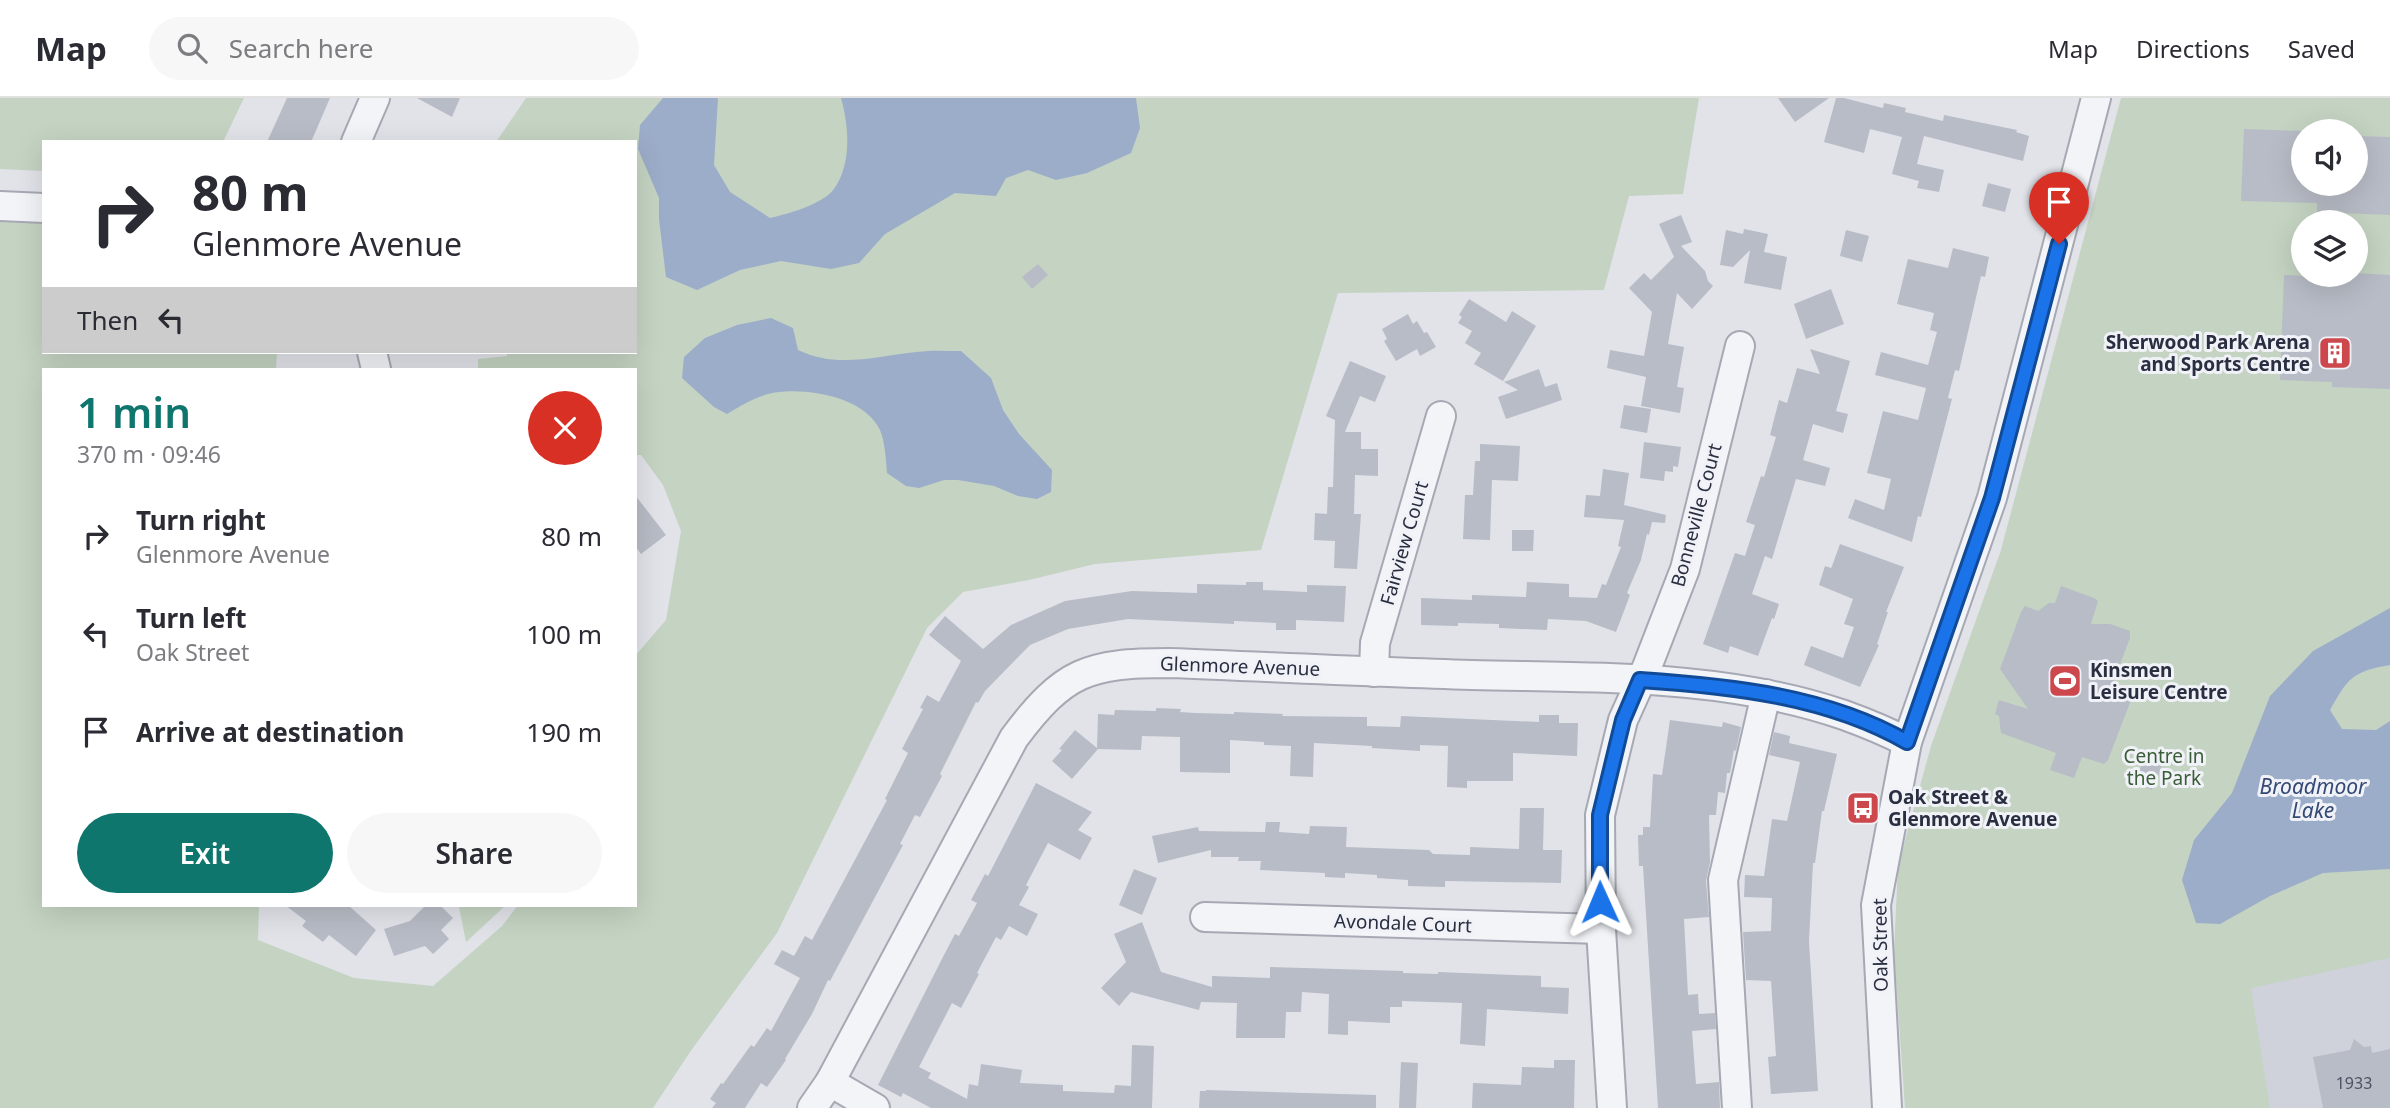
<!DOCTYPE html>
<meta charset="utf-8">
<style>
:root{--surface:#fff;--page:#f7f7f7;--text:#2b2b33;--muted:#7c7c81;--line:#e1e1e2;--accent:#0f766e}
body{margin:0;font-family:"Noto Sans",sans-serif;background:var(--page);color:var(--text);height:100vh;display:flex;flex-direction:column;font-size:26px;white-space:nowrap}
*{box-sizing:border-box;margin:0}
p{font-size:23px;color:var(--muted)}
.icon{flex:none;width:38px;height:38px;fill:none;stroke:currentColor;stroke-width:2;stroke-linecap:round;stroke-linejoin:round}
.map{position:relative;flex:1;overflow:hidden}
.details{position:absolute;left:42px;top:270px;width:595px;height:539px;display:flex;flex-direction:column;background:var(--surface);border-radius:0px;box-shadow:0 7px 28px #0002}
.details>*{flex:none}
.guide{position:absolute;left:42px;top:42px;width:595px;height:214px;border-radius:0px;box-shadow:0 7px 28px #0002;background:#fff;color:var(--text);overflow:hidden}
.fabs{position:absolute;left:2291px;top:21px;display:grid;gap:14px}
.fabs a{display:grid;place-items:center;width:77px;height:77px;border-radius:50%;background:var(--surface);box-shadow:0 7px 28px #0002;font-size:35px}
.pin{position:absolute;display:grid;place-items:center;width:60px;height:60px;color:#fff;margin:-72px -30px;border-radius:50% 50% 50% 0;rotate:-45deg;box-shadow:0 0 7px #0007}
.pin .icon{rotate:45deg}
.me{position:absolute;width:77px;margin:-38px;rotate:359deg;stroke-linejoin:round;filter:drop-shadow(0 0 5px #0008)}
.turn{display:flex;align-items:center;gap:24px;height:147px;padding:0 35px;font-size:32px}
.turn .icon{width:91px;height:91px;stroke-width:2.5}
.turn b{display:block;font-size:49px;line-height:60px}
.then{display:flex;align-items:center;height:66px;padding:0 35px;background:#0003;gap:14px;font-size:26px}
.round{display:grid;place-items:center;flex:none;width:74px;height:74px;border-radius:37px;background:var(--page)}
.summary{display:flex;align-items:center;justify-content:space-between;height:119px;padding:0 35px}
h1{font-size:42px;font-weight:600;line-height:52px;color:var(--accent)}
.button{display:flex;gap:14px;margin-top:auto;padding:14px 35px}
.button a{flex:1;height:80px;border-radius:42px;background:var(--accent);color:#fff;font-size:28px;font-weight:600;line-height:80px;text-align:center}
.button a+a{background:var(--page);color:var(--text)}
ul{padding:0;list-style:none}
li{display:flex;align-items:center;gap:21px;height:98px;padding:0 35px}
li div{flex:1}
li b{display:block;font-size:26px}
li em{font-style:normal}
header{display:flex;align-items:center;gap:42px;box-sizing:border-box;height:98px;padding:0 35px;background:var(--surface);border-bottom:2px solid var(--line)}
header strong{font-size:33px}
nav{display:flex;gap:38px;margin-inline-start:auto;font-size:24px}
.search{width:490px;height:63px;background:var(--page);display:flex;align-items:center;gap:18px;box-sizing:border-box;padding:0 24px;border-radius:38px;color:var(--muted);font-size:26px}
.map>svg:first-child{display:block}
.built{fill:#cfd2db}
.green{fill:#c4d3c2;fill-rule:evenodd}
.water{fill:#9cadc9}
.building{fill:#b8bcc6}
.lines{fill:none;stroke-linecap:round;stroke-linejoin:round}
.minor-casing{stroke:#a6a9b3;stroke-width:32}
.minor{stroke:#f3f4f8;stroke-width:28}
.route-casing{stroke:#114b97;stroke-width:18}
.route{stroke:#1a73e8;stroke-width:12}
.labels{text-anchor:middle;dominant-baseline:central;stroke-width:6;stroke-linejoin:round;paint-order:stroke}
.number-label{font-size:16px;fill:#4d5262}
.poi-label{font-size:19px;font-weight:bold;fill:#292f41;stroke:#f0f2f7;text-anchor:start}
.street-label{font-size:19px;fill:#292f41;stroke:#f0f2f7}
.park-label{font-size:19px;fill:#3a5c37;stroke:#f0f2f7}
.water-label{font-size:21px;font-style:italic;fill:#344974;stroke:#f0f2f7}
</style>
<header>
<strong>Map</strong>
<div class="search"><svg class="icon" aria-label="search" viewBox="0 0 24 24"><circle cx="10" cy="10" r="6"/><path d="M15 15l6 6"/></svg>Search here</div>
<nav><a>Map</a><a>Directions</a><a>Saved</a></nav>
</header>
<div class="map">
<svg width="2390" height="1010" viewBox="0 0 2390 1010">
<rect width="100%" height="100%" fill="#e1e3e9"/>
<!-- built -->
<path class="built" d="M2390,853V1010H2261L2239,882Z"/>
<!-- green -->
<g class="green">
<path d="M0,0H244L223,44H44V73L0,71Z"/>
<path d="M526,0H1699L1683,96L1629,98L1604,192L1338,195L1261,452L1095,466L1029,482L963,494L927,530L777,835L690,954L653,1010H0V114L44,115V254H277L276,271H44V807H259L258,842L354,880L433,888L502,828L518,807H635V558L666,522L681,433L663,387L641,357H635V271H478V261L507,258V254H635V44H496Z"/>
<path d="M2121,0H2390V860L2251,890L2270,1010H1905L1894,854L1898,768L1931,648L2001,452ZM2303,33H2356V86H2303ZM2303,124H2356V177H2303Z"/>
<path d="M467,807H506L466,844L459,809Z"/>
</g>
<!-- water -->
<g class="water">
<path d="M663,0H718L714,67L730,94L770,120C788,116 823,106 834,91C852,66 849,28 841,0H1136L1140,30L1131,55L1087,75L1056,82L1028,72L1006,80L996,98L955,95L885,136L859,165L831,171L781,163L740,172L697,192L666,179L659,121V100L638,51L640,27Z"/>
<path d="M771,220L793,230L798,252C837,271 876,258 917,254C931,252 946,253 961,253L991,280L1003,312L1019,336L1052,372L1051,394L1037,401L1018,398L994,388L958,382H944L919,390L906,388L887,375C886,361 885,344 880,332C864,298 805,289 772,295C757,298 740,308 727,316L714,309L682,280L684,259L705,240L737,227Z"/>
<path d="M2390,510V567C2353,573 2348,580 2330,612L2342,631L2376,632L2390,623V771L2323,775L2270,798L2220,826L2196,825L2182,782L2194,742L2232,695L2270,598L2313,553Z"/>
</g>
<!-- building -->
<g class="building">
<path d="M287,0H330L311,44H267Z"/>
<path d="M417,0H460L452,19Z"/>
<path d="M1778,0H1829L1795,24Z"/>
<path d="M1836,0H1844L1883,10L1884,5L1906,10L1905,14L1943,23L1944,17L2017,32L2016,34L2029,38L2023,63L1924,38L1917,66L1944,72L1939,94L1917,90L1919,83L1892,76L1902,39L1870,31L1864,55L1824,44Z"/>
<path d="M2244,31L2303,33V86H2356V38L2390,39V117L2317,114V105L2241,103Z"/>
<path d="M1988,85L2011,91L2005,114L1982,108Z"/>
<path d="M1681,117L1692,144L1681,148L1705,173L1708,183L1713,188L1692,211L1677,195L1668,246L1684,249L1677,289L1684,290L1680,315L1641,308L1646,279L1607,270L1610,252L1644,258L1652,214L1629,190L1644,175L1651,182L1674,159L1659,126Z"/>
<path d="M1744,131L1768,136L1764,154L1787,159L1781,192L1744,185L1750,152L1733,169L1720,167L1726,132L1743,136Z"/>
<path d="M1846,132L1869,138L1862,164L1840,158Z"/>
<path d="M1953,150L1989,159L1985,179L1981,178L1959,273L1955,272L1948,300L1952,301L1921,419L1918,418L1912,444L1848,420L1855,401L1884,412L1891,381L1867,375L1883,313L1918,322L1926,290L1875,277L1881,254L1928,267L1937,234L1930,232L1934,215L1897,206L1908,161L1948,170Z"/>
<path d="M1038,166L1048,177L1032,191L1022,179Z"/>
<path d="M2356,175L2390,177V291L2332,289V284L2280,282L2284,177L2337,180V177Z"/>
<path d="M1831,191L1844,226L1806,241L1794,206Z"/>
<path d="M1469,201L1506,224L1512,213L1536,228L1503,283L1474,266L1481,255L1465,245L1472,233L1458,225L1462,219L1459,217Z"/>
<path d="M1408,216L1413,226L1417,223L1424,235L1427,234L1436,249L1420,258L1417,251L1396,263L1384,243L1387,241L1382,231Z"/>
<path d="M1810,251L1850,263L1836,313L1848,316L1843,335L1813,326L1803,362L1830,370L1825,388L1796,381L1772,461L1765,458L1752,496L1779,506L1774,521L1772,520L1758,558L1730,548L1728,555L1703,546L1735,455L1745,458L1755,427L1746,424L1761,378L1764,379L1776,339L1770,337L1779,302L1787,305L1797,270L1820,276Z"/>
<path d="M1350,263L1386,278L1375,304L1360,298L1345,334H1361V351H1378V378L1355,377L1354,416H1361L1357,471L1334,470L1335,443L1314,442L1315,415L1327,416L1328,389H1333L1335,322L1326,318Z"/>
<path d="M1539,271L1545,289L1557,285L1562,302L1506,321L1498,299L1518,292L1504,284Z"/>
<path d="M1624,307L1651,311L1647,335L1620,330Z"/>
<path d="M1644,344L1681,349L1678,369L1673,368V374L1665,373L1664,383L1640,380Z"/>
<path d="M1480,346L1520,348L1518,383L1492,382L1490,442L1463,441L1465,397H1473L1475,363H1480Z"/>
<path d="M1603,371L1629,375L1624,407L1666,417L1665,425L1652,424L1649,437L1647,436L1641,462L1627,495L1630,497L1616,534L1586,523L1548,521L1547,532L1499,530V526L1458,525V528L1421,527V500L1472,502V497L1526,499L1527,484L1569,486V499L1597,500L1602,486L1606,487L1621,449L1618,448L1624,422L1584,419L1586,397L1600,398Z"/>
<path d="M635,397L666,437L641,456L635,448Z"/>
<path d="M1512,432H1534L1533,453H1512Z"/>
<path d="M1840,446L1904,469L1886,514H1888L1877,546L1879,547L1860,589L1804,567L1811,548L1843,560L1854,529L1844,526L1853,501L1819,487L1825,468L1831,470L1832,468Z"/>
<path d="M1246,484H1263V492L1307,494V487L1346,488L1344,524L1296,522V532H1276V525L1234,523V526L1128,521L1068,531L1030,547L985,593L978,605L976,604L940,676L942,678L920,719L915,717L900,746L903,747L830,883L828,882L812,916L785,961L786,962L767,989L761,985L745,1010H712L716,1005L710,1001L721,985L723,986L751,947L754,949L767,930L771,933L800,880L774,866L782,852L794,858L805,838L812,842L887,702L885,701L908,655L902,651L923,611L920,610L927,597L939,604L961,563L929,537L945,518L983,551L1011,527L1065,503L1132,493L1197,495V486L1246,487Z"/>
<path d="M2061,488L2094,500L2098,503L2091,526H2110L2130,533V540L2112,587L2131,594V602L2108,662L2104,666L2082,659L2074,680L2050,672L2056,655L2001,635L1999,618L1995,616L1999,602L2028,611L2000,571L2021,514L2025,508L2038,513L2049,505H2055Z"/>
<path d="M1156,610L1181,611L1180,614L1195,615L1234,616V614L1283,616L1282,618L1367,619V628L1400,629L1401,618L1539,624V617H1559V625H1578L1577,658L1513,655V683H1467V690L1447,689L1448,648L1420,647V653L1372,650V648L1314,645L1313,679L1290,678L1291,648L1264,647V644L1230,642V675L1180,674V639L1142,638L1141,652L1098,651L1072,681L1052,663L1062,652L1059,651L1075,632L1097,650L1098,616L1114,617L1115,612L1156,613Z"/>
<path d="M1670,622L1722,629L1723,624L1741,629L1736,653L1734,652L1730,675H1727L1725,695L1718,694L1716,717H1709L1710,764L1706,783L1709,819L1684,821L1688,897L1698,896L1699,916L1715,915L1716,931L1692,933L1696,986L1719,984L1720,1010H1658L1643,768H1639L1638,737H1643V729H1650L1653,676L1662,677Z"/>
<path d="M1774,634L1790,638L1789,645L1837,656L1824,713H1822L1815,765H1813L1809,843L1818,993L1771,996L1768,959L1776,958L1771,883L1746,882L1743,834L1771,833L1772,800L1744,799L1745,777L1764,778L1772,721L1787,723L1800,664L1769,657Z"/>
<path d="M2146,655L2164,662L2152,692L2135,685Z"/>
<path d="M1036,685L1092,714L1078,732L1092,740L1080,762L1048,745L1026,787L1029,789L1019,807L1038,816L1027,838L1009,828L1001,842L996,839L977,875L979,876L961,910L952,905L919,969L931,975L928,980L967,1001L969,986L978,988L981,966L1022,972L1020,985L1063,987V993L1114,995L1115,987L1131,988L1132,947L1154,948L1152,1010H931L903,995L901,999L878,987L944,857L955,836L959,838L977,805L971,802L985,776L988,778Z"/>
<path d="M1520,710H1544L1543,752H1562L1561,785L1445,783V789L1408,788V782L1377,780V777L1345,775V780L1325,779V775L1260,772L1261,763H1238L1239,759H1211V752L1158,765L1152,738L1198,729L1199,733L1265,734L1266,724H1280L1279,734L1309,736L1310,728L1347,729L1346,749L1429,752L1433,756L1470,757V749L1519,751Z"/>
<path d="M1134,771L1157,780L1142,817L1119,807Z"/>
<path d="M285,807H348L376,832L356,858L329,837L323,844L302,828L306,823Z"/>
<path d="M426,807H440L453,820L441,832L449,841L433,856L425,848L394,858L384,831L410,823Z"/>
<path d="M1142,824L1161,874L1212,889V878L1270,880V869L1403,873V875L1438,876V874L1541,878V889L1569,890L1568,916L1487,911L1485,948L1460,946L1462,905L1402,903V909H1390V925L1348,923V937L1328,936L1329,896L1302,894L1301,914H1286L1285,940H1236L1237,905L1201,904L1199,912L1131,894L1119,908L1101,890L1126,864L1114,836Z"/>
<path d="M2354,941L2364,949L2371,948L2372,955L2390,951V1010H2323L2313,959L2350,952Z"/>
<path d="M1554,962H1575L1574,1010H1472L1473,985L1521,987L1522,969L1554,970Z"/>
<path d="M1401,964L1418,965L1416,1010H1399Z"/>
<path d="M1206,992L1376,997V1010H1199L1200,993H1206Z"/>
</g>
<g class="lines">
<defs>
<g id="minor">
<path d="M356,44L375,0"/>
<path d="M0,108L44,110"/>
<path d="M372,254L376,271"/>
<path d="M1374,574L1375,545L1441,318"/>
<path d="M1205,819L1601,831"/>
<path d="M830,984L875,1010"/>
<path d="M812,1010L830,984L1014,640C1064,573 1088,565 1170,565C1271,569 1371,574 1472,577C1596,580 1725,576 1844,617C1866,625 1886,633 1907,644"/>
<path d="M1612,1010L1601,831L1600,717L1623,622L1647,569L1685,471L1740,248"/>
<path d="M1737,1010L1723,782L1766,596"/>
<path d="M1887,1010L1876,807L1907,644L1992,400L2096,0"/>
</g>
</defs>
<!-- minor casing -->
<use href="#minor" class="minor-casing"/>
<!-- minor -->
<use href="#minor" class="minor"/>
</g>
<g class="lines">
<defs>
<path id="route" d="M1600,804V717L1623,622L1640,582C1730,588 1827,598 1907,644L1992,400L2059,146"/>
</defs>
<!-- route casing -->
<use href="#route" class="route-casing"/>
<!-- route -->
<use href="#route" class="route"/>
</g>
<!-- icons -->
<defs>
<symbol id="building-square" viewBox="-11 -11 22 22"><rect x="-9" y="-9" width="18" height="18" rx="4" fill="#cc484d" stroke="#f0f2f7"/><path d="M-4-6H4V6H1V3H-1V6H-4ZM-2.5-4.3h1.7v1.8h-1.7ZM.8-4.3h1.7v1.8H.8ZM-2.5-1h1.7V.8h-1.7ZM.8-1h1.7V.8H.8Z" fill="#fff"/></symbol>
<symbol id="stadium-square" viewBox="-11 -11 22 22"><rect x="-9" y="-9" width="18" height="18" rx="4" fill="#cc484d" stroke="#f0f2f7"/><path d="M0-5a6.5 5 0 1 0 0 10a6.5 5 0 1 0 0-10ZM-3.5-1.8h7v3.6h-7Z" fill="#fff"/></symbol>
<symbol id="bus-square" viewBox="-11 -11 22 22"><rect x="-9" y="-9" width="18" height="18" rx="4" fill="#cc484d" stroke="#f0f2f7"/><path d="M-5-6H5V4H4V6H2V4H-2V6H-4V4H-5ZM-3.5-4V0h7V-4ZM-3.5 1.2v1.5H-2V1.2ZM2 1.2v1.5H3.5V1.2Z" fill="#fff"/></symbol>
</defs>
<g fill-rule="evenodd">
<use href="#building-square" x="2316" y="236" width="38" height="38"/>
<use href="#stadium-square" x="2046" y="564" width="38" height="38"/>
<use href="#bus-square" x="1844" y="691" width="38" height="38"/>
</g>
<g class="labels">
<!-- number labels -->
<g class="number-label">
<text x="2354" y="985">1933</text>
</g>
<!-- poi labels -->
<g class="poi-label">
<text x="2310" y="244" text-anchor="end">Sherwood Park Arena<tspan x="2310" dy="22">and Sports Centre</tspan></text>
<text x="2090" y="572">Kinsmen<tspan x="2090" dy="22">Leisure Centre</tspan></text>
<text x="1888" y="699">Oak Street &amp;<tspan x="1888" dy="22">Glenmore Avenue</tspan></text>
</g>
<!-- street labels -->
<g class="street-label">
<text transform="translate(1696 417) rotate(-75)">Bonneville Court</text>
<text transform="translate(1404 445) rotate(-74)">Fairview Court</text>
<text transform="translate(1240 568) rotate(2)">Glenmore Avenue</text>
<text transform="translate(1403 825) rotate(2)">Avondale Court</text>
<text transform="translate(1880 847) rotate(-91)">Oak Street</text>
</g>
<!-- park labels -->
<g class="park-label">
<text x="2164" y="658">Centre in<tspan x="2164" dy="22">the Park</tspan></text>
</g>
<!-- water labels -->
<g class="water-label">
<text x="2313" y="688">Broadmoor<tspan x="2313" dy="24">Lake</tspan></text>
</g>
</g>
</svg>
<div class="fabs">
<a><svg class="icon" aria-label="sound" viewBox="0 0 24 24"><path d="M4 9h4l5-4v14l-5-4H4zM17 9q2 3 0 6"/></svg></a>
<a><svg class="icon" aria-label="layers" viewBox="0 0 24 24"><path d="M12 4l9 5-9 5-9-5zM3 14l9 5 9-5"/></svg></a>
</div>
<div class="pin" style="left:2059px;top:146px;background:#d93025"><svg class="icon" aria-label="arrive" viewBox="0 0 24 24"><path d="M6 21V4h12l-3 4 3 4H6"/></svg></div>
<svg class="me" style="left:1600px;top:804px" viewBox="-20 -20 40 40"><path d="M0-17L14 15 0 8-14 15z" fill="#1a73e8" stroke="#fff" stroke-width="4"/></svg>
<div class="guide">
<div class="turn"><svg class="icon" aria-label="right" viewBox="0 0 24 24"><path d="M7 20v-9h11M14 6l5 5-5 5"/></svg><div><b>80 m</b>Glenmore Avenue</div></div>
<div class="then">Then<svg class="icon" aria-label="left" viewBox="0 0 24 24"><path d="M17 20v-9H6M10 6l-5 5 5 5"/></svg></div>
</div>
<section class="details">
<div class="summary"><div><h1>1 min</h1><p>370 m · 09:46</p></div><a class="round" style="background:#d93025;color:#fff"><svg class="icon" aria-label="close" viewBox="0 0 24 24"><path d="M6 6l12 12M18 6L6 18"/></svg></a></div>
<ul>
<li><svg class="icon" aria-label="right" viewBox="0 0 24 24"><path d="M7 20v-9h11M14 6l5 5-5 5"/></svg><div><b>Turn right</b><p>Glenmore Avenue</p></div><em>80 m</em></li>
<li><svg class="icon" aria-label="left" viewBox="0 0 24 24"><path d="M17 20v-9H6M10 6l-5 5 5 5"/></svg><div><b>Turn left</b><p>Oak Street</p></div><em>100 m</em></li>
<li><svg class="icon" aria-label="arrive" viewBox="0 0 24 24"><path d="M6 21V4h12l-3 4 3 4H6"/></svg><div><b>Arrive at destination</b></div><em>190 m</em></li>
</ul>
<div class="button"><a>Exit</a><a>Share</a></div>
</section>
</div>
